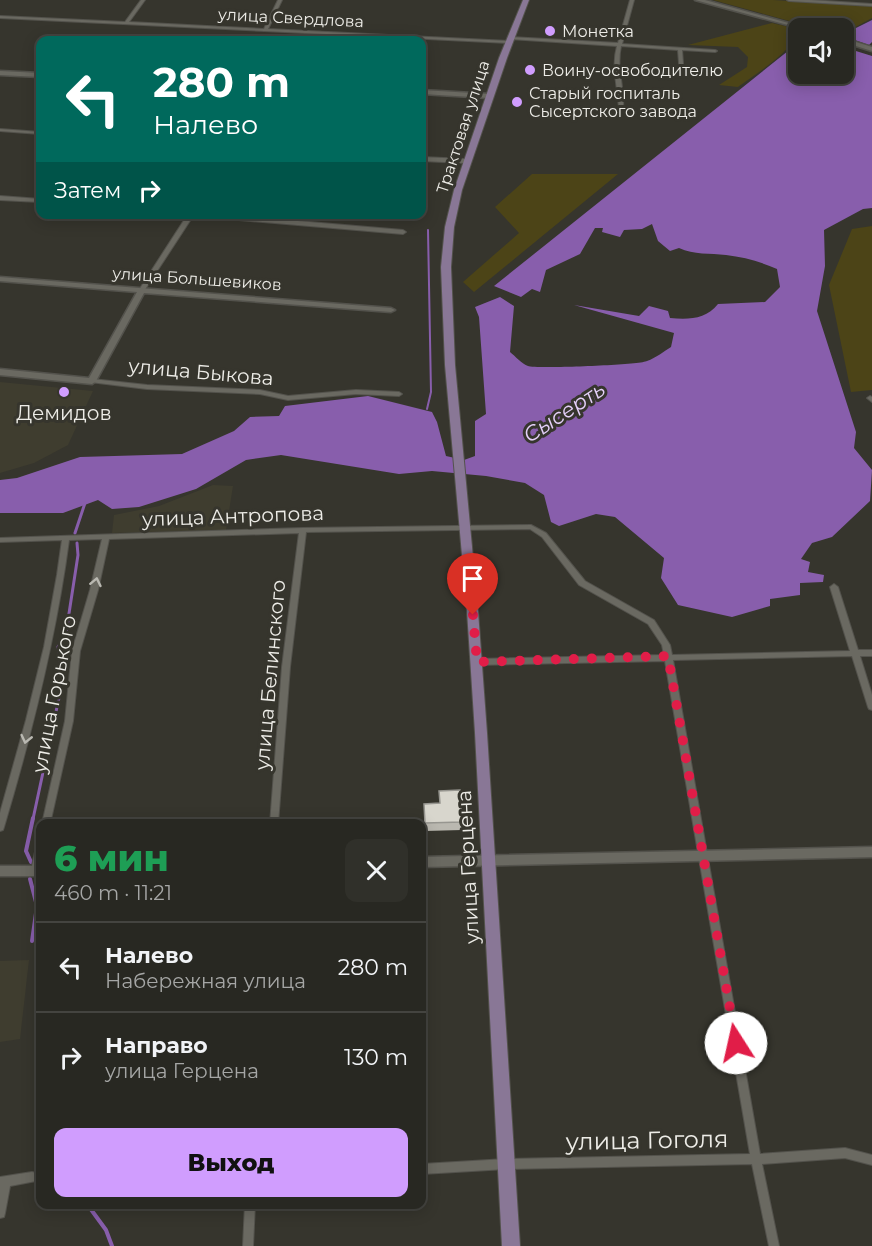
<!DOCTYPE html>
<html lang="ru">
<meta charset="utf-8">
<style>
:root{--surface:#282822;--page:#30302a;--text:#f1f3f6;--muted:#a5a6a5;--line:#444440;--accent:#d09dfe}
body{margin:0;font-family:Montserrat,sans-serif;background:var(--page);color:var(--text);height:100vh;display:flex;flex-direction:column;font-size:22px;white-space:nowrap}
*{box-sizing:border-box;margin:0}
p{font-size:20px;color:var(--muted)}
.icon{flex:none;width:33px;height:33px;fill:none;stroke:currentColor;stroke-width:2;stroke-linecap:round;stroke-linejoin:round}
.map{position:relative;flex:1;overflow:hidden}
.side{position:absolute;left:36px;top:819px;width:390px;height:390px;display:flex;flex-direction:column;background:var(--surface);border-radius:12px;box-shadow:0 3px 15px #0003,0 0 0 2px var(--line)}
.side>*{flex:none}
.banner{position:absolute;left:36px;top:36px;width:390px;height:183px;border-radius:12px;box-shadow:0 3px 15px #0003,0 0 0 2px var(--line);background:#00695c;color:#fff;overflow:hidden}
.fabs{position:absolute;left:788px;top:18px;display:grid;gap:12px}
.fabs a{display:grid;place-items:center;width:66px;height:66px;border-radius:12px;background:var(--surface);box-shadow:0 3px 15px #0003,0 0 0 2px var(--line);font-size:30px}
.pin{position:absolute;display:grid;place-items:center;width:51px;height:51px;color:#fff;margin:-62px -26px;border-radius:50% 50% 50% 0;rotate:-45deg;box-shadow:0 0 6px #0007}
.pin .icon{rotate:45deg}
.me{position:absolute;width:66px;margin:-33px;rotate:350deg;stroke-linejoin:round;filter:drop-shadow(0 0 4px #0008)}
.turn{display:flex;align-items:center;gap:21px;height:126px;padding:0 18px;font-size:27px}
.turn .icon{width:78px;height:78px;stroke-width:2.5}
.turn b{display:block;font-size:42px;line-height:51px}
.then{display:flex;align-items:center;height:57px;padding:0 18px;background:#0003;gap:12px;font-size:22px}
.round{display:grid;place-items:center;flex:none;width:63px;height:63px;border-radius:12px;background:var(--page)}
.overview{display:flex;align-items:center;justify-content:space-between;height:102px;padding:0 18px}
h1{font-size:36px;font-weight:800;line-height:45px;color:#1e9e55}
.action{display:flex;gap:12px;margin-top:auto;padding:12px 18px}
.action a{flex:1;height:69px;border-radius:12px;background:var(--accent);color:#111;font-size:24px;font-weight:800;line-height:69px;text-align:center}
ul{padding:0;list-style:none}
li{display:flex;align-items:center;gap:18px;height:90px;padding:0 18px;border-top:2px solid var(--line)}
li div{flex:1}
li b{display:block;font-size:22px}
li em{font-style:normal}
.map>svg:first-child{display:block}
.built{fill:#3f3d2f}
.green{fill:#4c4417}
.water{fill:#885eac}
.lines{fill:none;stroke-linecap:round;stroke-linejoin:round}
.stream-far2{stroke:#885eac;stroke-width:2}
.stream-far1{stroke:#885eac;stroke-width:3}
.stream{stroke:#885eac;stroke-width:4}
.river{fill:#885eac;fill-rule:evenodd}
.street-casing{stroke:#53524c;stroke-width:2}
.secondary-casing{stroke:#53524c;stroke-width:3}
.primary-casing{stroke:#53524c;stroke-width:2}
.street{fill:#6a6961;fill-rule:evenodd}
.secondary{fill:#6a6961;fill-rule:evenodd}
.primary{fill:#897796;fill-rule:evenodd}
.wall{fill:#bab8b0}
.building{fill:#d8d6cd;stroke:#979690;stroke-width:1.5}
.oneway{stroke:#b9b8b1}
.route{stroke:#e11d48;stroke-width:10;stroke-dasharray:0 18}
.poi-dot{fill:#d09dfe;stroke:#36352d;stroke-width:2}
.labels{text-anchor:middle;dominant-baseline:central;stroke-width:6;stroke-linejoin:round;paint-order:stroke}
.far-street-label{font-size:16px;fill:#edece7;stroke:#36352d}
.far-poi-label{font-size:16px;fill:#edece7;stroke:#36352d;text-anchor:start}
.street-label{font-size:20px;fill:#edece7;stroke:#36352d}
.poi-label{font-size:20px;fill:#edece7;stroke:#36352d}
.water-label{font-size:21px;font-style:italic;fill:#e5d0fa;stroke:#36352d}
.near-street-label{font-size:24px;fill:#edece7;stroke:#36352d}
</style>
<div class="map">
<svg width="872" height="1246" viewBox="0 0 872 1246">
<rect width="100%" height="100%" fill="#36352d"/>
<!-- built -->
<g class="built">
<path d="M0,382L93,391L68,445L34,463L0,473Z"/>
<path d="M213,485L233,486L226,530L112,533L114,515L159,506Z"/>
<path d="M29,960L20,1039L0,1042V961Z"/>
</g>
<!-- green -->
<g class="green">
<path d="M713,0H773L872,6V18L850,30L831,26L815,28Z"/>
<path d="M772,23L798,29C798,48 753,76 738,87L719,85L747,67L748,57L738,47L688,45Z"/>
<path d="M532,174H618L474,292L463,282L519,233L495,207Z"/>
<path d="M872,226V390L851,392L829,285L852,229Z"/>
</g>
<!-- water -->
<g class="water">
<path d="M872,20V42L869,45L846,37L850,31Z"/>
<path d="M798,43V74H843V47L872,56V208L863,209L824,230L825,266L817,311L856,432L854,448L872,470L870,501L832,537L812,543L801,559L810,562L808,572L824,575L823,582L800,583V595L770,599V606L732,617L678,605L661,578L664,558L615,517L596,514L559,526L551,522L544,495L525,483L486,476L432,471L399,474L281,455L246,460L196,489L139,507L112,509L98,500L63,513H0V480L17,478L80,457L182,454L234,431L250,417L279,416L285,406L368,396L432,412L437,422L446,456L464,460L475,456V421L486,414L479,317L475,307L500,297L514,306L510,352C515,356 522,364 528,366C535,369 640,365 647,361C656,358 664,351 671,347L674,333L574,305L639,316L649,306L668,311L670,318C689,320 706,319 718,304L765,302L780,287L777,269C761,262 744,257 726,255C710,253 694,255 679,248L670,251L658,241L652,224L642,229L624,230L620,237L602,232L603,228H595L580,254L546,270L540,292L532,289L521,297L494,286Z"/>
</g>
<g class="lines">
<!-- stream-far2 -->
<path class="stream-far2" d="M427,409L431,392L428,230"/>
<!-- stream-far1 -->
<g class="stream-far1">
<path d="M75,533L85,503"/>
<path d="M33,819L63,679L58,647L66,633L78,555L77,543"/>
</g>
<!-- stream -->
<g class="stream">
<path d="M31,862L26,851L33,818"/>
<path d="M30,879L37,906L32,941"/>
<path d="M87,1204L106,1230L112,1246"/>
</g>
<!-- river -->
<path class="river" d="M843,44H848L850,46L843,50Z"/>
<defs>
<g id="street">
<path d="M141,0H145L129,22L264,29L278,0H282L268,29L509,41L511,42L509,43L0,18V16L125,22Z"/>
<path d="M630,0H634L622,44L715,50L717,51L715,52L682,50L684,76L682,77L680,76L678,50L621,46C616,68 625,89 623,110L619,109C618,88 611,67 617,46L510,39L508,38L510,37L618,43Z"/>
<path d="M787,0H810L872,4V6L789,1Z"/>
<path d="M0,129L40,132V134L0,131Z"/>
<path d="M422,157L465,159L468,161L465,163L422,161Z"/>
<path d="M0,196L40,199V202L0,200Z"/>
<path d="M188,214H216L403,230L406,232L403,234L193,216L144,291H140L139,290Z"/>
<path d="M92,379L147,385L260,390L288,396L356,390L399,392L402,394L399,396L356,394L288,400L260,394L147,389L90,382V380Z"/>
<path d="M870,396L872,397V402L867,398Z"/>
<path d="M531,525L546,533L585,581L654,620L670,645L672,655L850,651L830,587L834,584L838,587L858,650H872V656H860L872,695V710L869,709L868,707L852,656L673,660L760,1154L845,1148L872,1155V1165L845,1158L762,1164L779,1246H769L752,1164L506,1169L422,1174V1164L506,1159L750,1154L665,661L477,665L474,664L473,662L474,660L477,659L664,655L662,645L648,624L579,585L542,537L530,529L306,532L290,667L278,824H270L282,667L299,533L109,539L98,590L80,651L73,721L50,824H42L65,721L72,651L90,590L102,539L69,540C56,638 32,733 4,827L3,830L0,831V813L26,720L44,647L57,575L62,540L0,542V538L303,528Z"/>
<path d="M40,843V866L38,874L35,875L32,874L31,871L36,847L37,844Z"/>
<path d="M32,1172L36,1173L37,1177L36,1181L10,1186L5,1213L4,1217L0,1218V1177Z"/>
<path d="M245,1204H255L253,1246H243Z"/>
</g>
<g id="secondary">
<path d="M695,0H705L807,28H799Z"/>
<path d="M843,38L872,47V51L843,42Z"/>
<path d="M0,71L40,73V77L0,75Z"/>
<path d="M422,90L489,94L492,96L489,98L422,94Z"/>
<path d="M0,277L391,308L395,310L391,312L144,293L96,381L92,384L0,375V369L89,378L137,292L0,281Z"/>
<path d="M872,847V857L422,867V857Z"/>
<rect x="0" y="866" width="40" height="10"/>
</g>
<path id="primary" d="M523,0H529L507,58L462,190L454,227L451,267L455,365L478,611L487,733L520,1246H502L475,733L467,611L445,365L441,267L445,227L454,190L499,58Z"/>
</defs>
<!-- street casing -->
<use href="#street" class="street-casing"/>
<!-- secondary casing -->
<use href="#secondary" class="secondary-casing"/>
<!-- primary casing -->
<use href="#primary" class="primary-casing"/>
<!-- street -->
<use href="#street" class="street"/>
<!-- secondary -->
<use href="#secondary" class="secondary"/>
<!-- primary -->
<use href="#primary" class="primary"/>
</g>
<!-- wall -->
<path class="wall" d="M424,804L462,822V830L425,831Z"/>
<!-- building -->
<path class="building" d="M460,790L462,822L425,823L424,804L440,803L439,791Z"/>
<!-- one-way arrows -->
<defs><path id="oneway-chevron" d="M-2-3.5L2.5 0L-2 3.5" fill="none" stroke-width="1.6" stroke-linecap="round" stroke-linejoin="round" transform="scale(1.5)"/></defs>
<g class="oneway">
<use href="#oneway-chevron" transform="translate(96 582) rotate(-78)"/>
<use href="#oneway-chevron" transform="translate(26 739) rotate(103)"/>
</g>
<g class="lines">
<!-- route -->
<path class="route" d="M473,615L477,662L668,656L736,1043"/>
</g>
<!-- markers -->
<g class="poi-dot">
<circle cx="550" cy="31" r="6"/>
<circle cx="530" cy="70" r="6"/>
<circle cx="517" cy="102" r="6"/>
<circle cx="64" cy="392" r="6"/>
</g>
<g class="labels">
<!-- far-street labels -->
<g class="far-street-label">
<text transform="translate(291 18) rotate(3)">улица Свердлова</text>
<text transform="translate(463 127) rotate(-72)">Трактовая улица</text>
<text transform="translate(197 279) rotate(4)">улица Большевиков</text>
</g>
<!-- far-poi labels -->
<g class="far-poi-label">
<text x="562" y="31">Монетка</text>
<text x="542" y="70">Воину-освободителю</text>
<text x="529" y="93">Старый госпиталь<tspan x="529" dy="18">Сысертского завода</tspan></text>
</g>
<!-- street labels -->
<g class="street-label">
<text transform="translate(201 372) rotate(5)">улица Быкова</text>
<text transform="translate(233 516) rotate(-2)">улица Антропова</text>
<text transform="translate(270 675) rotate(-85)">улица Белинского</text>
<text transform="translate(54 694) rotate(-79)">улица Горького</text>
<text transform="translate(468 867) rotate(-93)">улица Герцена</text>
</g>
<!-- poi labels -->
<g class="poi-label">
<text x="64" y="413">Демидов</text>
</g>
<!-- water labels -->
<g class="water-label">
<text transform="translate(564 412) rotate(-33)">Сысерть</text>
</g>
<!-- near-street labels -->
<g class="near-street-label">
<text transform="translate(647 1140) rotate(-1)">улица Гоголя</text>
</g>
</g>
</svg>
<div class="fabs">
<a><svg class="icon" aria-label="sound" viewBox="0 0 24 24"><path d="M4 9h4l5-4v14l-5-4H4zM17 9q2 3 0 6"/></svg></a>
</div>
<div class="pin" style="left:473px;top:615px;background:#d93025"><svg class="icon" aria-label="arrive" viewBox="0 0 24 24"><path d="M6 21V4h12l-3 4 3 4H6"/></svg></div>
<svg class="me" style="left:736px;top:1043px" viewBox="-20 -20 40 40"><circle r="19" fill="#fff"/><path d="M0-13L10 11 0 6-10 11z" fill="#e11d48"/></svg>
<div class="banner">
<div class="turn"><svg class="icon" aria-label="left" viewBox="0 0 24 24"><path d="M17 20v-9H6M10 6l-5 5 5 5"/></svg><div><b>280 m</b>Налево</div></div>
<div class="then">Затем<svg class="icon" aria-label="right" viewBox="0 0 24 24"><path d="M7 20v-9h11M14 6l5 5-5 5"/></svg></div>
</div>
<section class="side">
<div class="overview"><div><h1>6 мин</h1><p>460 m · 11:21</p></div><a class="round"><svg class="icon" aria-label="close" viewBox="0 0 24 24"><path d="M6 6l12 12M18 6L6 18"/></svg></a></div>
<ul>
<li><svg class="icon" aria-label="left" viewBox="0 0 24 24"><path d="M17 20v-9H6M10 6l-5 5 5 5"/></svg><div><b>Налево</b><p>Набережная улица</p></div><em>280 m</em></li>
<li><svg class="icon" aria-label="right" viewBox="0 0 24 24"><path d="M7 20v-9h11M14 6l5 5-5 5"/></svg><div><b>Направо</b><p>улица Герцена</p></div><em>130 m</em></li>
</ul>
<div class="action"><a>Выход</a></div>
</section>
</div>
